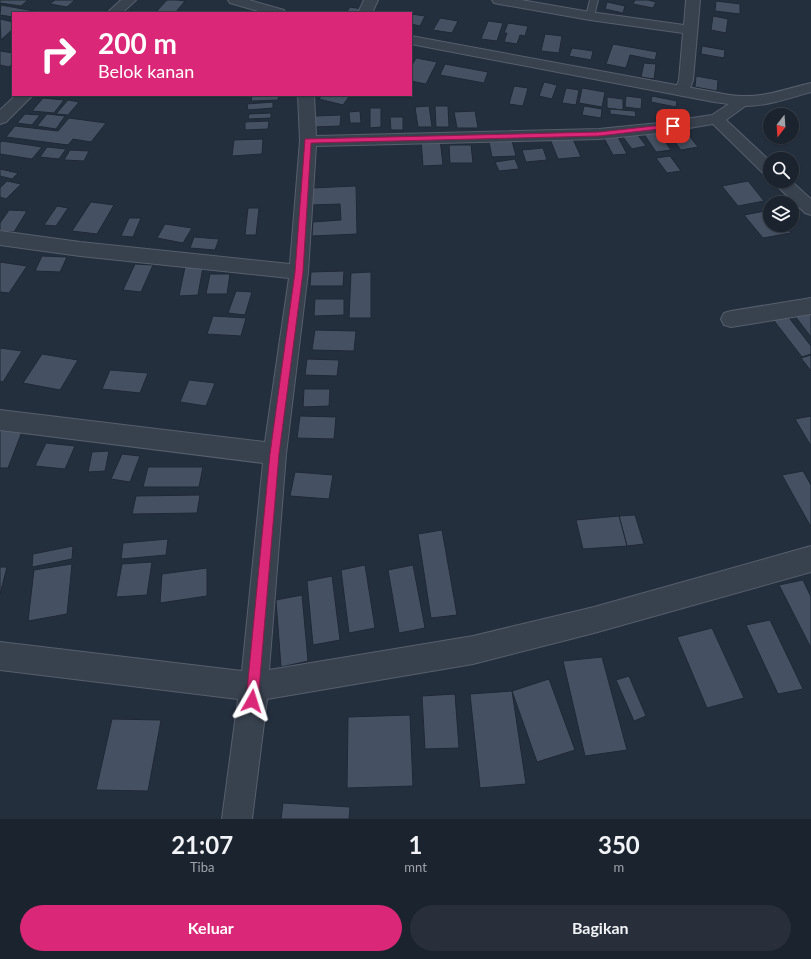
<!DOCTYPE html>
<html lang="id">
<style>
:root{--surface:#1b232e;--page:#282f3a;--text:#f1f3f6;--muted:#a0a4aa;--line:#39404a;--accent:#db2777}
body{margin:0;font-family:Lato,sans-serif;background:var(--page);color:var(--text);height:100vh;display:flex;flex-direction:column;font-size:15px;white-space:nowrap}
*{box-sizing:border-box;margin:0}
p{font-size:13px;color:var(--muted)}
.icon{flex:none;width:22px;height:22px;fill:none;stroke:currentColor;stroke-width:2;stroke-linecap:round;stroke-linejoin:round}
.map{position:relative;height:819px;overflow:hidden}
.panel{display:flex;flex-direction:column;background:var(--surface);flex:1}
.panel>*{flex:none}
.top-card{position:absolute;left:12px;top:12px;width:400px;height:84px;border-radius:0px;box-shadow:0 1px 3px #0004,0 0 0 1px var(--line);background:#db2777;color:#fff;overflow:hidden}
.needle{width:26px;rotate:197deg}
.controls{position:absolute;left:763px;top:108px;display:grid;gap:8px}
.controls a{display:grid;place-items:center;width:36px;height:36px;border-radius:50%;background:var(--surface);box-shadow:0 1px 3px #0004,0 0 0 1px var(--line);font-size:20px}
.pin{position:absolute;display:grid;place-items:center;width:34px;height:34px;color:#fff;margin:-17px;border-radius:8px;box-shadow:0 2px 6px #0006}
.me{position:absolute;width:44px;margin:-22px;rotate:6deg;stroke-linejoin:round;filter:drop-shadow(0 0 3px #0008)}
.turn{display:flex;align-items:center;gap:14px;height:84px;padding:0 20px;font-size:18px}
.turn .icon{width:52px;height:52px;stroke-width:2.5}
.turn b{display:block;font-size:28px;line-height:34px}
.eta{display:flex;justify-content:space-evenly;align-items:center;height:68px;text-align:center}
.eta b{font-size:24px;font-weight:700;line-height:28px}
.button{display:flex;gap:8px;margin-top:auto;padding:8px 20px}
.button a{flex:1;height:46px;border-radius:24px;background:var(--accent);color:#fff;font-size:16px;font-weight:700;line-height:46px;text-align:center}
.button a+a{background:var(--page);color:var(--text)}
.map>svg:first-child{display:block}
.building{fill:#455162;stroke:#1f2835}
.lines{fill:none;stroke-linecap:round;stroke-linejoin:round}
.service-casing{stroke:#565f6c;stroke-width:2}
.minor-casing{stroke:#565f6c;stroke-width:2}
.tertiary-casing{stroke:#565f6c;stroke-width:2}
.service{fill:#38414e;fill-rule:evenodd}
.minor{fill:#38414e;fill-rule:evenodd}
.tertiary{fill:#38414e;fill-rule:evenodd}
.route{fill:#db2777;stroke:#8e194d}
</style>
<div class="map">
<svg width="811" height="819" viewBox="0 0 811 819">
<rect width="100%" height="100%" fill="#242f3e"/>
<!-- building -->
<g class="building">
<path d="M0,0H28L21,6L0,3Z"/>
<path d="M55,0H75L67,7L50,4Z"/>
<path d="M167,0H177L185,1L175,13L156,12Z"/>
<path d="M635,0H648L656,2L653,8L633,4Z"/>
<path d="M716,1L740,4V14L715,11Z"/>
<path d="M607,2L625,6L623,13L605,9Z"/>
<path d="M1,5L45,13H13V17L0,15Z"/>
<path d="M350,7L362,9L360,13H346Z"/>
<path d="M128,10L149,13H125Z"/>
<path d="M411,14L425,16L420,26L411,24Z"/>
<path d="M713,16L728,19L726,33L711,30Z"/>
<path d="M440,18L458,21L452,33L433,30Z"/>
<path d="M0,19L13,22V29L1,40Z"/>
<path d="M488,21L503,23L497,41L481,39Z"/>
<path d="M508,23L528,26L525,36L520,35L517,44L504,42L507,33H504Z"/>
<path d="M545,34L562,36L559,53L541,51Z"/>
<path d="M613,44L657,52L655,60L630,55L626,68L606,64Z"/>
<path d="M702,46L725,50L724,58L701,54Z"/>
<path d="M572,48L593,51L591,60L569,56Z"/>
<path d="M0,51L13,53V63L9,67L0,65Z"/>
<path d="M416,58L437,62L426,84L411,81V67Z"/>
<path d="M644,63L656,64L654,79L641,77Z"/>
<path d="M445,64L488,72L484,83L440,75Z"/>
<path d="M696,76L718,80L717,91L695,87Z"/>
<path d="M544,82L557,85L552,99L539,96Z"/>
<path d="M514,86L528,88L523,106L509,104Z"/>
<path d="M566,88L579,90L576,105L562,103Z"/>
<path d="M582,88L605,92L602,107L579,103Z"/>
<path d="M252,95H279L278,100L251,101Z"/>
<path d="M322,95H350L343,105L319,99Z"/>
<path d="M626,96L642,98L641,109L625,107Z"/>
<path d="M652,96L677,101L676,107L651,102Z"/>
<path d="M607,97L623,99V110L607,108Z"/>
<path d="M43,98L64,100L54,113L32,111Z"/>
<path d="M68,100L79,102L68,115L56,114Z"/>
<path d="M273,102V108L248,110L247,104Z"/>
<path d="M429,106L432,127H418L415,107Z"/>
<path d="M435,106H448L449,127H436Z"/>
<path d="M584,106L602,109L601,118L582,115Z"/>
<path d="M370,108H381V127L370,128Z"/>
<path d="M610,109L635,111L636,117L610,114Z"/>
<path d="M360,111L361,123H350L349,112Z"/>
<path d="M475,111L478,128H457L454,112Z"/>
<path d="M271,113V118L248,119L249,114Z"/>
<path d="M25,114L40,115L32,125L17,123Z"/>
<path d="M47,114L65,116L56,129L37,126Z"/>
<path d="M341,115L340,126L315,127V116Z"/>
<path d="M390,117H403V130H391Z"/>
<path d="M69,118L106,123L91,142L73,139L68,145L6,137L15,126L58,131Z"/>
<path d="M269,121L268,129L245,130V122Z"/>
<path d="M684,129L698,147L681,150L667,132Z"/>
<path d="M658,132L671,150L656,152L644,134Z"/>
<path d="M637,134L646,146L632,149L623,137Z"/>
<path d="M572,137L581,157L558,159L550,139Z"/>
<path d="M618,137L627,154L613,155L604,138Z"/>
<path d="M263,139L262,154L232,156L234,140Z"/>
<path d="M421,139H440L443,165L423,166Z"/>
<path d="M2,141L42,147L32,159L0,154V143Z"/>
<path d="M512,141L516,156L492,157L489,142Z"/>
<path d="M449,145H471L473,163H450Z"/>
<path d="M47,147L66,149L59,159L40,157Z"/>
<path d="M543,148L547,160L526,162L522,150Z"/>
<path d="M70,150L89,151L84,161L64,160Z"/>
<path d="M670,156L681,171L667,173L656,158Z"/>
<path d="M515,159L519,169L499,171L495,162Z"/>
<path d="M0,169L18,173L12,179L0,176Z"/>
<path d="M7,181L21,184L6,199L0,197V188Z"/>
<path d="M748,181L764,201L738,206L722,186Z"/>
<path d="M356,186L357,234L312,236L313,222L341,220L340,204L311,205V188Z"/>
<path d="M91,202L114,205L97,234L72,231Z"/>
<path d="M57,206L68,208L56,226L44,225Z"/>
<path d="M248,208H259L256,235H245Z"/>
<path d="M9,210L27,211L14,232L0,231V223Z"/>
<path d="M770,210V225H784L791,233L763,238L744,215Z"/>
<path d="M129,218H141L133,237L121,236Z"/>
<path d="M165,224L192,228L183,243L157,238Z"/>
<path d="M194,237L219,239L215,250L190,248Z"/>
<path d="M42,256L67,257L60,272L35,271Z"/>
<path d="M0,262L27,266L9,293L0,292Z"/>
<path d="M135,264L153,265L141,292L123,290Z"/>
<path d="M185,267H203L198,295L179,296Z"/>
<path d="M344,271L343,286H310L311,272Z"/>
<path d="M371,272V318H349L351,273Z"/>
<path d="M210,274H230L227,294H206Z"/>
<path d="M236,291L252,292L245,315L228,313Z"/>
<path d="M315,299H344V315L314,316Z"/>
<path d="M809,313L811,315V337L795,316Z"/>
<path d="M786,314L811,346V354L802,357L772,318Z"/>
<path d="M213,316L246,318L241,336L207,334Z"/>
<path d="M315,330L356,331L354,351L312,350Z"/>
<path d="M0,348L22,351L3,382L0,381Z"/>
<path d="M42,354L78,360L60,390L23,383Z"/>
<path d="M811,355V371L801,358Z"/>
<path d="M307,359L339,360L337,376L305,375Z"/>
<path d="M110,370L148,373L140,393L102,389Z"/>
<path d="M189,380L215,383L206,406L180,402Z"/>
<path d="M304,389H330L329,406L303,407Z"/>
<path d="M300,416L336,417L334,439L297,438Z"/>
<path d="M811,416V446L795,419Z"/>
<path d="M0,429H23L8,468H0Z"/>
<path d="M46,443L75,446L65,469L35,466Z"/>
<path d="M109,451L105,471L88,472L92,452Z"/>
<path d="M122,454L140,456L130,482L111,479Z"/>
<path d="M148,467H203L199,487H143Z"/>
<path d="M803,471L811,485V527L782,475Z"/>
<path d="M295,472L333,475L329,499L290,496Z"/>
<path d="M200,495L197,513L132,514L136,496Z"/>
<path d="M635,515L644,544L627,546L619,516Z"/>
<path d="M619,516L627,546L583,549L576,520Z"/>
<path d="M442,530L457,615L431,618L418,534Z"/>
<path d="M168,539L166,555L121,559L123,543Z"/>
<path d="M73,546L72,559L32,567L33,554Z"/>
<path d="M152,562L147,595L116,597L122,564Z"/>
<path d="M72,564L67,614L28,621L34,570Z"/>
<path d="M365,565L375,628L349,633L341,570Z"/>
<path d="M413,565L425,628L399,633L388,570Z"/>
<path d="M0,567H7L0,594Z"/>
<path d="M207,568V596L160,603L162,574Z"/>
<path d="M332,576L340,640L313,645L307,581Z"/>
<path d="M803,580L811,597V648L779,585Z"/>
<path d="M302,595L308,661L281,667L276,600Z"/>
<path d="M770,620L803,689L778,694L746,625Z"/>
<path d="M712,628L744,698L707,708L677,637Z"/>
<path d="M602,657L627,750L585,756L563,661Z"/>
<path d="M629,676L646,716L634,721L616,680Z"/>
<path d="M549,679L575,750L537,762L512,691Z"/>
<path d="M512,691L526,784L480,788L470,694Z"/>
<path d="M455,694L459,748L425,749L422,696Z"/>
<path d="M410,715L413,786L347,788L348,717Z"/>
<path d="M112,719L161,720L148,791L96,790Z"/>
<path d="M283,803L350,807L349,819H281Z"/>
</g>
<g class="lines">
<defs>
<path id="service" d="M590,0H598L594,16L590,18L586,16Z"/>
<g id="minor">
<path d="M364,0H378L372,13H358Z"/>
<path d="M492,0H521L590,12L684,25L686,0H700L693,80L688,94L683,96L678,94L675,91L679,80L683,33L590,20L499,4L494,3Z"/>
<path d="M298,95H314L316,136L599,129L659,123L712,115L738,98L743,96L748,98L751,101L748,104L726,120L770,161V176L764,174L713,124L659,133L599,139L316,146L308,272L286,454L269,670L473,636L594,607L811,546V572L594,633L473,664L267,699L252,819H222L238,699L0,670V642L242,671L263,463L0,430V410L265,442L289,278L80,256L0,245V231L80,242L290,264L300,141Z"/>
<path d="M772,181H791L811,199V215L805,213Z"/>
<path d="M811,298V314L731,327L724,325L721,319L724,313L731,311Z"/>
</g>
<g id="tertiary">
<path d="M121,0H136L122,13H107Z"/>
<path d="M228,0H249L284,10L286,13H265L230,3Z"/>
<path d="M411,36L714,92C723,94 733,96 742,96C766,97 789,88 811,83V92C789,98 765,107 742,106C733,105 723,103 714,102L411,44Z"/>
<path d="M16,95H33L6,122L0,124V110Z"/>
</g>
</defs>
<!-- service casing -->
<use href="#service" class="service-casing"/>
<!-- minor casing -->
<use href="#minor" class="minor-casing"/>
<!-- tertiary casing -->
<use href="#tertiary" class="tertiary-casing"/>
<!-- service -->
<use href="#service" class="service"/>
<!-- minor -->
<use href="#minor" class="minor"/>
<!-- tertiary -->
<use href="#tertiary" class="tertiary"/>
</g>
<!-- route -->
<path class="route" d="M673,124L676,125V127L599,136L311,143L303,272L279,454L258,701L256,706L252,707L248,706L246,701L270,454L295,272L305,139L599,132Z"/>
</svg>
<div class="controls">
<a><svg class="needle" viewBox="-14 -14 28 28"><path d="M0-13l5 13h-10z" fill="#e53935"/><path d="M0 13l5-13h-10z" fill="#a0a4aa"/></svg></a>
<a><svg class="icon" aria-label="search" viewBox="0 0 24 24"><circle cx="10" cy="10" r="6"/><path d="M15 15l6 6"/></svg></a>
<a><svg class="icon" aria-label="layers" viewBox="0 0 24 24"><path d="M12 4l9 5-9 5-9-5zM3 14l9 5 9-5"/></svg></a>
</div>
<div class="pin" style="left:673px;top:126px;background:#d93025"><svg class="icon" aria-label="arrive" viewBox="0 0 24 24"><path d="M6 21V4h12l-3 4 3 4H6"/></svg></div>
<svg class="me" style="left:252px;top:701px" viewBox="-20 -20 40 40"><path d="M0-17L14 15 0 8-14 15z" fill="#db2777" stroke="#fff" stroke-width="4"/></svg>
<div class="top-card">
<div class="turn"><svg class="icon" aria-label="right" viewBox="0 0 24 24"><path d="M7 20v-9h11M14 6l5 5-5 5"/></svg><div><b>200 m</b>Belok kanan</div></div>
</div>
</div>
<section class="panel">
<div class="eta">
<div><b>21:07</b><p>Tiba</p></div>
<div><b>1</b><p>mnt</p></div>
<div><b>350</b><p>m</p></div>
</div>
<div class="button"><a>Keluar</a><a>Bagikan</a></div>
</section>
